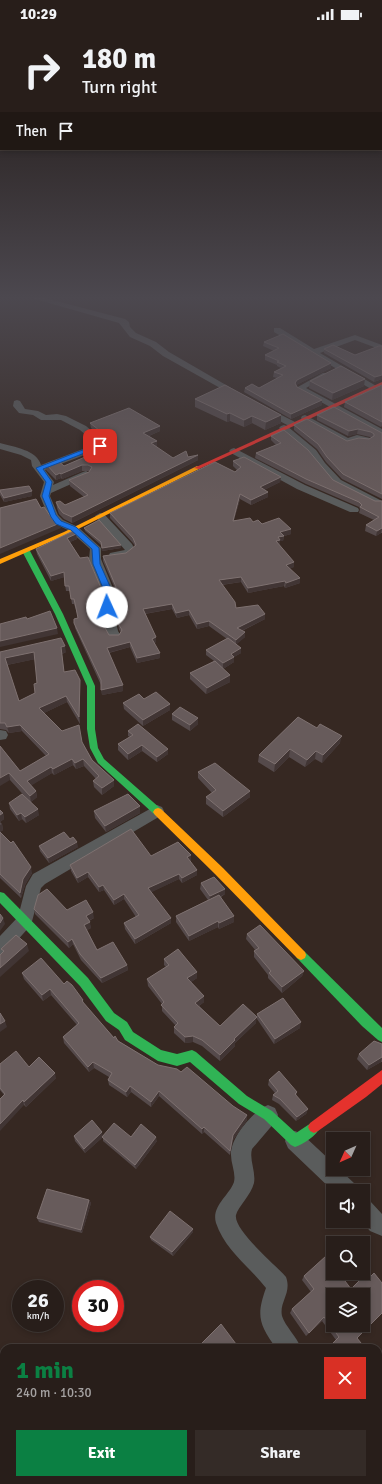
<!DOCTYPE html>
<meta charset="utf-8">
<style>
:root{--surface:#281e1a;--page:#342b27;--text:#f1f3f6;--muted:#a5a2a2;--line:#443c39;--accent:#0b8043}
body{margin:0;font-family:Signika,sans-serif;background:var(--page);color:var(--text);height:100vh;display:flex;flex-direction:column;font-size:15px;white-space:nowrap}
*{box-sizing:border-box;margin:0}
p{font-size:13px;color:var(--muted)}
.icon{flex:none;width:22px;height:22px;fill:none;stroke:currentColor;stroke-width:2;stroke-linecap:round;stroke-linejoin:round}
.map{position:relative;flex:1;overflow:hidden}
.drawer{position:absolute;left:0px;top:1316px;width:382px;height:140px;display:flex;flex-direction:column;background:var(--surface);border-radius:12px 12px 0 0;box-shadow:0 2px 6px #0003,0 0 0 1px var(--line)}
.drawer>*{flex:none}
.hud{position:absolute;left:0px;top:0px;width:382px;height:122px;box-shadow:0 2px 6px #0003,0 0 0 1px var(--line);background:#281e1a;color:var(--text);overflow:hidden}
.needle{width:26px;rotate:225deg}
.fabs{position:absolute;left:326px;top:1104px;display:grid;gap:8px}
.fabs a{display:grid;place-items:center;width:44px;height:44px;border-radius:0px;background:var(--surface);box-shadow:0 2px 6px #0003,0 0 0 1px var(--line);font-size:20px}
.speed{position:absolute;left:12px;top:1252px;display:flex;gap:8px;font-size:20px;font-weight:700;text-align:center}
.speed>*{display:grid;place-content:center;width:52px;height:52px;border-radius:50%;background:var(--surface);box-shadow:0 2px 6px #0003,0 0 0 1px var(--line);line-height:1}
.speed small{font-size:10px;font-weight:400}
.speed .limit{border:6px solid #d22;background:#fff;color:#111}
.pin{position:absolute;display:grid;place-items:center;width:34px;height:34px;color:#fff;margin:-17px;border-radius:8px;box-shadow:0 2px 6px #0006}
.me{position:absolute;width:44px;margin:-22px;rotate:358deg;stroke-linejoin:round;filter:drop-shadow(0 0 3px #0008)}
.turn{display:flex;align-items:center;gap:14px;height:84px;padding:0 16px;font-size:18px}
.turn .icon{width:52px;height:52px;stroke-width:2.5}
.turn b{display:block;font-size:28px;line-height:34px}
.then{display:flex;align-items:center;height:38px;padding:0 16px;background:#0003;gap:8px;font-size:15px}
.round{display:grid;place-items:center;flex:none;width:42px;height:42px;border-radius:0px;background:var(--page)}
.summary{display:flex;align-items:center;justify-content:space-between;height:68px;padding:0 16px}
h1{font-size:24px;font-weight:700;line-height:30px;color:var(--accent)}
.button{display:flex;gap:8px;margin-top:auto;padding:8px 16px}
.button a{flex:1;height:46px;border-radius:0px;background:var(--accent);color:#fff;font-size:16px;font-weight:700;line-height:46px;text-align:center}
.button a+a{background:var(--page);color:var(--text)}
.status{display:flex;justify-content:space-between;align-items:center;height:28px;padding:0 20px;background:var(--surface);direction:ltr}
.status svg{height:11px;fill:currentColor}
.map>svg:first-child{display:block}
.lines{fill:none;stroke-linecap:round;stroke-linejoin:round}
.street{fill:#5a5c5c;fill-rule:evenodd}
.fast{fill:#30b455;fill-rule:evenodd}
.slow{fill:#ff9f0a;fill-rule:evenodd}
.jam{fill:#e5322d;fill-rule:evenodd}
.wall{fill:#554a4b;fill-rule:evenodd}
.shaded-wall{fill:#413534}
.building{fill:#675b5b;stroke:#7e7170;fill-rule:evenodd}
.route{fill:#1a73e8;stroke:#114b97}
</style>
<div class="status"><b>10:29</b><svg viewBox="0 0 49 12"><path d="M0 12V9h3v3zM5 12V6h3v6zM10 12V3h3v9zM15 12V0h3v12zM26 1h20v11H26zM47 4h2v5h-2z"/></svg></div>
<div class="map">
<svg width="382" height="1456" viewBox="0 0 382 1456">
<rect width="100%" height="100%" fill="#362822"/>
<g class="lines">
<!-- street -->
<g class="street">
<path d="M28,269H41L125,291L129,294L130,299L136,305L156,314L169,324L245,368L241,371L238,370L163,328L150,318L130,309L119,295Z"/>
<path d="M274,300H280L314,321L355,307L382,317V322L355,312L320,325L378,359L374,362L371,361L274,304Z"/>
<path d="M323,345H326L330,347L306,360L382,401V408L296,360Z"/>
<path d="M17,372L20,373L25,381L38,383L46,387L57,386L66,388L86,398L106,415L103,420L45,442L54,454L53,457L83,444L86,443L91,446L89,448L51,465L50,468L58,487L63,492L78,499L101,520V531L115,565L113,579L118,603L121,608L119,611H111L106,603L101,579L103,565L89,531L90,521L70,503L55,496L49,490L40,468L44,454L32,438L31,432L21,427L0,421V415C14,419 37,422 41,437L96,416L80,402L61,392H41L33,387L19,385L13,378L14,373Z"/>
<path d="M264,378L295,394L297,396L295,398H289L261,383L260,381Z"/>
<path d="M305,387L348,410L357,407L370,410L372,412L367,415L358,413L347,417L344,416L302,392L301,390L302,388Z"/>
<path d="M284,397L287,398L316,422L325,435L341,452L382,473V477H375L333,456L318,439L309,426L281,402L279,400L281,398Z"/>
<path d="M234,420L305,457L358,480L359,482L358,484H350L297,461L231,425L229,423L231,421Z"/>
<path d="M100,485L104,486L132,516L135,522L132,527L114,530L110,529L109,527L110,525L125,522L95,488Z"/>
<path d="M0,702L6,703L8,707L6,711L0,712Z"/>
<path d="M157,777L162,779L164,783L162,787L45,856L41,860L31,897L6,925L0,928V908L18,889L26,858L33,846Z"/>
<path d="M268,1077L275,1080L278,1087L275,1094L252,1121C249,1132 256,1143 254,1155C251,1167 238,1179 236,1187C233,1202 276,1237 286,1249C292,1265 279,1274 282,1288C285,1298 297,1309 301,1320H276C259,1296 256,1288 266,1260C249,1238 225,1222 216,1195C211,1178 229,1168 234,1154C236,1145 231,1136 231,1127C230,1110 253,1083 268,1077Z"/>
<path d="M295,1103L302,1106L333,1135V1141H339L355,1156L358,1163H333L288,1120L285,1113L288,1106Z"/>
<path d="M363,1170L370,1173L382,1186V1208L370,1203L361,1193H363Z"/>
</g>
<!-- fast -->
<g class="fast">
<path d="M26,521L30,523L63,586L95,658V701L98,720L104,731L161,781L163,784L161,787H155L98,735L90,720L87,701V658L55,586L22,523Z"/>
<path d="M0,864L4,865L88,950L114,985L127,994L133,1004L161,1022L177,1026L192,1022L196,1024L247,1068L272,1083L296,1105L314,1093L318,1095L320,1099C317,1108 303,1116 295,1119L291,1117L264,1091L239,1076L190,1034L177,1038L158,1033L125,1012L119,1002L106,993L80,958L0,875Z"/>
<path d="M301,922L305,924L382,1000V1014L378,1012L362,998L297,930L296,927L297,924Z"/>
</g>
<!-- slow -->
<g class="slow">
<path d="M197,438L200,440L199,441L68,506L0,536V531L64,504Z"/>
<path d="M158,780L161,781L223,840L305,924L306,927L305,930L301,932L297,930L215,846L155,787L153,784L155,781Z"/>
</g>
<!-- jam -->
<g class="jam">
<path d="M382,354V358L199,441L194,440Z"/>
<path d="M382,1042V1056L366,1069L318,1103L314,1105L310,1103L308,1099L310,1095Z"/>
</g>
</g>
<!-- wall -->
<g class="wall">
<path d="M264,314L331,340L296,357L297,359L322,372V377L291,391L244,364L245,360H259L277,350L273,349L274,344L281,340L277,338V337L265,332V327L274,323L263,318Z"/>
<path d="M382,318V351L374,354L324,325V321L355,327Z"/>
<path d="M310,353L364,358L332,372L309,360Z"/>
<path d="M382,357V398L381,399L344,379L345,374Z"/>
<path d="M195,371L281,395L265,402L252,395L244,399L230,393L227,394L195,379Z"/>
<path d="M317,387L382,405V471L342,451L326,434L317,421L294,402V397L347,413L369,411L372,410L370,409L357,406L348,408L317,392Z"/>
<path d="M90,395L160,398V403L149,408L157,413V418L156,419L173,430L188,429L198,432L72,495L64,491L59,486L57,480L56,474L65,477L84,469L70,458L69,452L89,444L90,443H82L62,451L61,450L56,452L46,442V436L64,438L108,419L106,418V412L105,411L91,400Z"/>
<path d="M271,408L333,452L375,473H382V505H381L376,508L365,503L366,497L374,492L359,485L360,481L359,479L306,456L255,430L256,425L276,417L271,412Z"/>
<path d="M233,433L281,449L280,454L264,462L268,464V469L251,477L240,471L234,492L262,496L291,506L284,508L283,513H280L279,517L294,539L290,540L300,555L285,560L284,558L248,565L241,554L222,557L236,580L265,591L242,603L245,609L236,616L241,620V625L234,629V634L223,641L230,654L206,666L190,651V645L214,633L206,627V622L227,611L209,598L197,601L189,587L177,590L172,581L145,586L156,609V614L154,615L160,630L137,635L130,619L109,625L123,663L102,667L101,657L75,600L74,591L78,590L77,585L74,576H72L70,563H66L64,549L51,553L37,526L36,521L76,506L77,511L70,514L101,565L100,578L104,598L109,607H119L121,604L119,602L115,579L114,574L116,563L103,533V528L126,525L135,518L133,515L110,490V485L235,444L237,442L233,438Z"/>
<path d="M0,462L32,468L4,474L0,467Z"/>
<path d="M84,500L121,517V520L102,523L101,517L85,503Z"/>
<path d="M0,624H66L62,626L64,644L80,652V696L67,674L44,685L62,703L82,714L92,732L114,752V758L102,767L94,759L93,753L96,751L84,738L76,741L73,737L54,747L52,745L31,757L36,763L37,769L31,774L39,787L26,795L22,791L19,793L10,781L9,775L29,773L10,752L0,718L20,743L46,728L22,703L9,705L6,702L0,701ZM35,631L37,655L35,665L19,673L7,637Z"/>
<path d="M144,671L170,676V682L143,698L124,681L123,675Z"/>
<path d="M172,686L198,696L190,703L172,692Z"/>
<path d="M298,689L340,715L322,735L315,731L305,739L289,729L274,744L258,734L259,727Z"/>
<path d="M128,703L168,726L157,734L142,723L128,732L118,722V716L130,709L128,708Z"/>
<path d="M198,744L250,769L223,789L206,776V769L212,765L198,750Z"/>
<path d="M140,778V785L106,804L95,790L94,783Z"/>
<path d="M0,782L3,785L4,791L0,794L2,796L3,802L0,804L32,845L25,857L21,870L0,850Z"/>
<path d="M39,818L78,819L49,835L40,823Z"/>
<path d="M151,828L191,832L190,833L197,847L182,855L179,851L151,864L171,895L135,916L125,901L124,895L136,889L124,871L114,877L104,862L99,864L88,849L78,855L71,843L70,837Z"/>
<path d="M201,855L225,861V866L221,869L234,894L219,901L218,899L189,913L176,894V888L208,872L200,861Z"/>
<path d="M34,881L67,882L94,890L89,893L91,900L87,902L97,922L127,937L128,942L102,955L81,932L73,916L69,920L35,886Z"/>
<path d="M247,906L304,943L302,948L282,965L268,950V947L254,929V923H256L246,911Z"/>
<path d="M164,931L197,944V950L191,954L204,968V974L199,978L220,998L256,995L235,1015V1018L220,1033L202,1018L193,1014L185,1015L174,1005V999L176,998L162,983V976L148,958L147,951L166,939L164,937Z"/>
<path d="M22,945L64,956L83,972L84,976L114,1010L158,1037L247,1087V1092L233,1112L230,1127L204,1104L202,1106L159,1068L151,1079L131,1064L127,1069L109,1057L108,1052L109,1049L94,1040L89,1044L64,1015L63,1009L77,997L51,967L43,973L24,951Z"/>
<path d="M257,986L300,1000L274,1016L257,991Z"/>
<path d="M382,1016V1034H381L367,1042L357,1031L359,1026Z"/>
<path d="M0,1036L29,1039L56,1050L26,1079L24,1077L4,1067L0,1062Z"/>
<path d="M269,1052L297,1064L296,1068L308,1081L306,1086L296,1093L279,1076L272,1072L273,1067L275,1065L268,1057Z"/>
<path d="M74,1108H103L131,1109L157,1113L136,1141L103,1113V1109L85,1125L75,1113Z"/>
<path d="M89,1172L91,1175L82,1205L39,1194L37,1190Z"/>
<path d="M193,1204L173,1228L151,1212L150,1209Z"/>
<path d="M304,1248L351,1261L371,1248L382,1255L336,1312L322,1293L306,1308L290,1285L292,1281L311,1264L302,1252Z"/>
</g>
<!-- shaded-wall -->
<g class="shaded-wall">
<path d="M331,335V340L296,357L295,359V355L297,352Z"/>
<path d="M382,347V351L374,354L375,349Z"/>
<path d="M365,351L364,358L332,372L333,365Z"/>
<path d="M322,372V377L291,391V386Z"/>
<path d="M230,385V393L227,394V386Z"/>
<path d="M281,387V395L265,402L266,394Z"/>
<path d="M252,388V395L244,399V392Z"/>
<path d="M160,398V403L144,410L143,405Z"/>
<path d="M358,401L357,406L348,408L349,403Z"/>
<path d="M157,413V418L151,421V415Z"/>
<path d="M198,427V432L72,495V489Z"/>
<path d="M82,437V443L62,451L61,446Z"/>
<path d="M60,445L61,450L56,452V447Z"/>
<path d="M281,449L280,454L260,464V459Z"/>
<path d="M32,463V468L4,474V470Z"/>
<path d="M268,464V469L251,477V472Z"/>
<path d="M240,466V471L232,498L233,493Z"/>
<path d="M60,495L61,500L0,526V520Z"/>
<path d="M382,500L381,505L376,508L377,503Z"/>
<path d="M291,501V506L284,508L283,513H280V517L275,518L276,513L280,504Z"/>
<path d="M76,506L77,511L68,515L67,510Z"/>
<path d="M121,517V520L102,523V520Z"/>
<path d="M294,534V539L286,542V537Z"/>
<path d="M64,544L65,549L51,553V548Z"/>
<path d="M241,549V554L219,557V552Z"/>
<path d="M300,550V555L285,560L286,555Z"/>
<path d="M285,553L284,558L248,565V560Z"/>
<path d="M101,560V565L100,579L99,574Z"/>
<path d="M172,576V581L143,586V581Z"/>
<path d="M189,582V587L177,590L176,585Z"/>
<path d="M265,586V591L237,605V600Z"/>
<path d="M209,593V598L197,601V596Z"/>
<path d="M57,600L58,606L0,619V613Z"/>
<path d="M245,604V609L236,617V612Z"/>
<path d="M156,609V614L152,616V611Z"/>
<path d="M130,614V619L107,625V620Z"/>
<path d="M65,618L66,624L62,626L61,619Z"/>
<path d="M241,620V625L234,629V634L223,641V635L231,626Z"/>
<path d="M34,624L36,631L6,637L5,630Z"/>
<path d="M160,625V630L137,635V630Z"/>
<path d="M230,647V654L206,666L207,660Z"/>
<path d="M80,652V696L79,689Z"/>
<path d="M123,657V663L102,667L101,662Z"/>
<path d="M66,668L67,674L40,687L39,680Z"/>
<path d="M170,676V682L143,698V692Z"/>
<path d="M198,690V696L190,703V697Z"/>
<path d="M20,697L22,703L9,705L7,699Z"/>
<path d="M342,708L340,715L322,735L323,727Z"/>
<path d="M142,717V723L128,732V726Z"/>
<path d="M168,721V726L157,734V729Z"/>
<path d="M290,721L289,729L274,744L275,736Z"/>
<path d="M316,723L315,731L305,739L307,732Z"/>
<path d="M72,731L73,737L54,747L53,741Z"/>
<path d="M83,731L84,738L76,741L75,735Z"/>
<path d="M51,739L52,745L29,759L27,753Z"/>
<path d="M9,745L10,752L0,758V750Z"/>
<path d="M114,752V758L102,767V760Z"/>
<path d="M36,763L37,769L31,774L30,768Z"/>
<path d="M250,763V769L223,789V783Z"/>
<path d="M140,778V785L106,804L105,798Z"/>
<path d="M38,781L39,787L26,795L25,789Z"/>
<path d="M3,785L4,791L0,794V787Z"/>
<path d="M21,785L22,791L19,793L17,787Z"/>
<path d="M2,796L3,802L0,804V797Z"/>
<path d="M77,814L78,819L49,835L48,830Z"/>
<path d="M191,827V832L187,834V829Z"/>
<path d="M31,839L32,845L25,857L21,870L20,865L23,851Z"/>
<path d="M197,842V847L182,855V850Z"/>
<path d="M88,844V849L78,855L77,850Z"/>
<path d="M179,846V851L148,866V860Z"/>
<path d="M103,857L104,862L99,864V859Z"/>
<path d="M225,861V866L209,874L210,868Z"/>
<path d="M124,866V871L114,877V872Z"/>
<path d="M93,884L94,890L87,893L86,888Z"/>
<path d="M234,888V894L219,901V895Z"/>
<path d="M3,890L5,896L0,903V895Z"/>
<path d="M171,890V895L135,916V911Z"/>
<path d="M218,893V899L189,913V908Z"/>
<path d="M90,894L91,900L85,903L84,897Z"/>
<path d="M72,911L73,916L69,920L68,914Z"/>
<path d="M27,916L29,923L0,949V940Z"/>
<path d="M127,937L128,942L102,955L101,950Z"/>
<path d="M304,943L302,948L282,965V959Z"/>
<path d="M197,944V950L187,957V950Z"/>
<path d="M50,961L51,967L43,973L42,967Z"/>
<path d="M204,968V974L195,981V975Z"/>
<path d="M257,989L256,995L235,1015V1018L220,1033V1027L234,1011Z"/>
<path d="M5,993L7,999L0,1004V996Z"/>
<path d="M301,994L300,1000L274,1016L275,1011Z"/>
<path d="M193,1008V1014L185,1015V1009Z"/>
<path d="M382,1029L381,1034L367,1042L369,1037Z"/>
<path d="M93,1034L94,1040L89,1044L88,1039Z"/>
<path d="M55,1045L56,1050L26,1079L24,1074Z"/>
<path d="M130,1058L131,1064L127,1069L126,1064Z"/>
<path d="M159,1063V1068L151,1079V1074Z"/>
<path d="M23,1072L24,1077L0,1103V1096Z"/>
<path d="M308,1081L306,1086L296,1093L297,1089Z"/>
<path d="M247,1087V1092L233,1112L230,1127L233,1107Z"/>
<path d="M204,1099V1104L202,1106V1101Z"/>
<path d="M102,1104L103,1109L85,1125L84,1121Z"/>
<path d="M156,1109L157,1113L136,1141L135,1137Z"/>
<path d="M89,1172L91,1175L82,1205L81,1202Z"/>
<path d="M193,1201V1204L173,1228L172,1224Z"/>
<path d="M324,1289L322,1293L306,1308L309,1305Z"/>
<path d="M115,1452H116L112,1456H110Z"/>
</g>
<!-- building -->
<g class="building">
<path d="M283,306L331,335L297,352L295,355L297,359L322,372L291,386L245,360L252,356L259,360L283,347L274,344L286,338L277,334L279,333L265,327L279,320L264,314Z"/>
<path d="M333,317L355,327L379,318H382V347L375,349L324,321Z"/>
<path d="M341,338L365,351L333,365L310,353Z"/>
<path d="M225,357L281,387L266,394L252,388L244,392L230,385L227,386L195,371Z"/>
<path d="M382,357V394L345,374Z"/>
<path d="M334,379L382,405V466L343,446L327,429L318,416L294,397L307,391L347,413L359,410L369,411L374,408V406L371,404L358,401L349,403L317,387Z"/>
<path d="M129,380L160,398L143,405L157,413L151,415L173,430L186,423L188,429L198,427L72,489L63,485L59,480L56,474L60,473L65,477L88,467L69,452L89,444L92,439L88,437H82L61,446L60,445L56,447L46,436L57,432L64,438L113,417L106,412L107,409L104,406L90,395Z"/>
<path d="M284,402L308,422L333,452L375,473H382V500L377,503L366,497L379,489L360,479L362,477L359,474L306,451L256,425L281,415L271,408Z"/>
<path d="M244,429L281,449L260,459L268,464L251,472L240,466L233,493L250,490L253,494L258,492L262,496L279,490L291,501L280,504L284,508L278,509L280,512L276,513L294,534L286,537L300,550L286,555L285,553L248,560L241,549L219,552L235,574L236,580L258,577L265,586L237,600L245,604L236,612L209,593L197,596L189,582L176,585L172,576L143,581L156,609L152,611L160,625L137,630L130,614L107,620L123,657L101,662V652L74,595V591L78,590L76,580L74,571H71L69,558H65L64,544L51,548L36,521L73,503L76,506L67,510L80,530L88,529L101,560L99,574L104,598L109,607H119L122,602L119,597L114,574L116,559L103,528L126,525L136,517L133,510L110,485L215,434L235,444L241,439L233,433Z"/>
<path d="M29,458L32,463L4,470L0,463V462Z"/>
<path d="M36,471L41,480L44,479L53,492L60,495L0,520V480Z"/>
<path d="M99,492L121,517L102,520L101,514L84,500Z"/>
<path d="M50,583L57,600L0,613V596L26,589L27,591Z"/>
<path d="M61,610L65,618L61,619L64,644L75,642L80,652L79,689L66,668L39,680L62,703L79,697L82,714L92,732L114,752L102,760L93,753L99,748L83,731L75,735L72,731L53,741L51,739L27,753L36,763L30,768L9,745L0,750V718L20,743L49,726L20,697L7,699L5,695H0V624ZM34,624L37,655L34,656L35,665L19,673L5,630Z"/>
<path d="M228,610L241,620L231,626L234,629L223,635L206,622Z"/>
<path d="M215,633L230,647L207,660L190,645Z"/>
<path d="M156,664L170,676L143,692L123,675L139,666L144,671Z"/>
<path d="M180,679L198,690L190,697L172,686Z"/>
<path d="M298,689L317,700L320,696L342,708L323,727L316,723L307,732L290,721L275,736L259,727Z"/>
<path d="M138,696L168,721L157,729L142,717L128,726L118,716L133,707L128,703Z"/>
<path d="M215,735L250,763L223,783L206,769L216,762L198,744Z"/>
<path d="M22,766L38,781L25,789L21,785L17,787L9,775Z"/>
<path d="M128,766L140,778L105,798L94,783Z"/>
<path d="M0,782L3,785L0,787Z"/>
<path d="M131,801L151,828L178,814L191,827L187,829L197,842L182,850L179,846L148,860L171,890L135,911L124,895L139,887L124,866L114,872L103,857L99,859L88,844L77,850L70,837Z"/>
<path d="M0,804L11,815L13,813L31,839L23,851L20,865L0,846Z"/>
<path d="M64,804L70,811L73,809L77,814L48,830L39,818Z"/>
<path d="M214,849L225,861L210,868L201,855Z"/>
<path d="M47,861L67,882L86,872L93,884L86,888L90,894L84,897L97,922L113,914L127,937L101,950L80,926L72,911L68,914L34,881L38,867Z"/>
<path d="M219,867L234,888L219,895L218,893L189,908L176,888Z"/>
<path d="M0,886L3,890L0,895Z"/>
<path d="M260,897L304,943L282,959L269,945L271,943L254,923L259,920L247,906Z"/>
<path d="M16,907L27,916L0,940V927L4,923L1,921Z"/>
<path d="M178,921L197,944L187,950L204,968L195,975L220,998L243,976L257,989L234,1011L235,1012L220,1027L202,1012L193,1008L185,1009L174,999L178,995L161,977L164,974L147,951L169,937L164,931Z"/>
<path d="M41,930L64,956L67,953L72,957L83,972L82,973L114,1010L115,1008L118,1013L158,1037L177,1041L181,1044L187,1039L233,1078L247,1087L233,1107L230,1123L204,1099L202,1101L159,1063L151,1074L130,1058L126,1064L108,1052L112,1045L93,1034L88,1039L63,1009L79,995L50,961L42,967L22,945Z"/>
<path d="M283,970L301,994L275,1011L257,986Z"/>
<path d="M0,985L5,993L0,996Z"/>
<path d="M374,1013L382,1016V1029L369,1037L359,1026Z"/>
<path d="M16,1023L29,1039L39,1029L55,1045L24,1074L23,1072L0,1096V1071L5,1066L0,1060V1036Z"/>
<path d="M279,1043L297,1064L295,1066L308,1081L297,1089L280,1071L273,1067L278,1063L269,1052Z"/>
<path d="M92,1092L102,1104L84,1121L74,1108Z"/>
<path d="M114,1095L131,1109L141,1096L156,1109L135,1137L102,1109Z"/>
<path d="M47,1161L89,1172L81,1202L37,1190Z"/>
<path d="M170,1183L193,1201L172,1224L150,1209Z"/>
<path d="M326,1228L333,1238V1245H339L351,1261L367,1245L371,1248L374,1245L382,1255V1285L357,1310L365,1320H328L339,1309L324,1289L309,1305L292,1281L314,1261L304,1248ZM333,1267H363V1297H333Z"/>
<path d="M221,1296L239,1320H197Z"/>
<path d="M378,1336L382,1341V1359L378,1365Z"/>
<path d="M378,1366L382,1369V1378L378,1383Z"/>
<path d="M90,1452H115L110,1456H92Z"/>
</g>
<!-- sky -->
<linearGradient id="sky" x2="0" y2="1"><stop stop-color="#1e1613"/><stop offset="0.57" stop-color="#4c484f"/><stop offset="1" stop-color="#4c484f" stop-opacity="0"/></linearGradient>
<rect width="382" height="473" fill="url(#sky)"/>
<!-- route -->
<path class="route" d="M98,416L103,418L43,441L52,454L49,468L56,487L61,493L76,499L99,520L100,536L113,565L111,579L107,581L103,579L105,565L93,536L92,521L71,502L56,496L51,489L42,468L46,454L36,440Z"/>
</svg>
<div class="fabs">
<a><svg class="needle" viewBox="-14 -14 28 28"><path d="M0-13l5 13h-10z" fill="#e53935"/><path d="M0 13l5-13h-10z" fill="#a5a2a2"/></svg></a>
<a><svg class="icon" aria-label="sound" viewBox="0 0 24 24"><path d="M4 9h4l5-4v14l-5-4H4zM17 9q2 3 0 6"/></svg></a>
<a><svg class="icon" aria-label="search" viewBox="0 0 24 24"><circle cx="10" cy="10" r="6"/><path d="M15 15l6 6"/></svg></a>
<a><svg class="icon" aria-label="layers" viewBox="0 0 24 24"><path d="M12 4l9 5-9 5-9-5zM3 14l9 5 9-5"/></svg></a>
</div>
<div class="speed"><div>26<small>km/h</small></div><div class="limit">30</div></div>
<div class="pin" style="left:100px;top:418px;background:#d93025"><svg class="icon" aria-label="arrive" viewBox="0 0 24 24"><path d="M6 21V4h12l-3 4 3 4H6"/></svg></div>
<svg class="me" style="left:107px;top:579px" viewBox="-20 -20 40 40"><circle r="19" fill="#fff"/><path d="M0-13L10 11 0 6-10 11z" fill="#1a73e8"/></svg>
<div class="hud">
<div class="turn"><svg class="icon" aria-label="right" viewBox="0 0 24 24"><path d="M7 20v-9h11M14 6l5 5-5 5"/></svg><div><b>180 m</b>Turn right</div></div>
<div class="then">Then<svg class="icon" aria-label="arrive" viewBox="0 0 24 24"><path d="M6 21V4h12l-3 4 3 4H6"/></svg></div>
</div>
<section class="drawer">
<div class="summary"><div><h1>1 min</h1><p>240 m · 10:30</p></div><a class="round" style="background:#d93025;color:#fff"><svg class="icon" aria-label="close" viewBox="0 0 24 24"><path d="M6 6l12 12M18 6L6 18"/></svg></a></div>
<div class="button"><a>Exit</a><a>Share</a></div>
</section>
</div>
